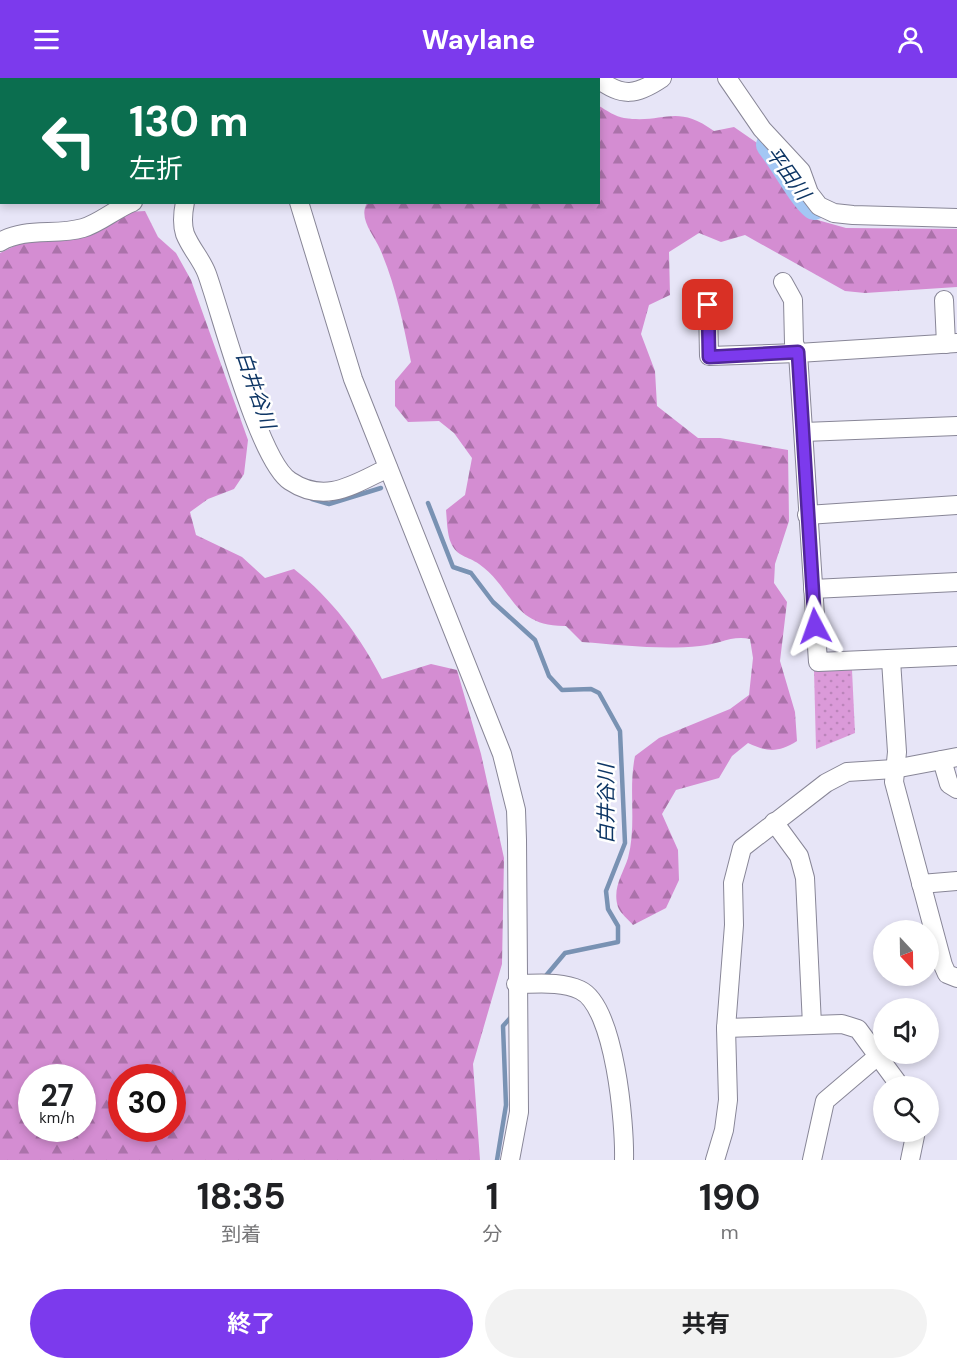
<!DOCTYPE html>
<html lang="ja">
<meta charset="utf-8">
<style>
:root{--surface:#fff;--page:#f2f2f2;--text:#202124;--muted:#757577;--accent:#7c3aed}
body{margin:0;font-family:"DM Sans","Noto Sans JP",sans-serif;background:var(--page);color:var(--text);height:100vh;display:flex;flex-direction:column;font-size:22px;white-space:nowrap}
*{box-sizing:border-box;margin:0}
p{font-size:20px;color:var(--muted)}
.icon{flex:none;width:33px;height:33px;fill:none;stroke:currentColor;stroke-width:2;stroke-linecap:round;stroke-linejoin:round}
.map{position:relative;height:1082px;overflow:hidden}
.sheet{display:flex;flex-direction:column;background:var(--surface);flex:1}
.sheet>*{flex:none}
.hud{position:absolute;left:0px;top:0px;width:600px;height:126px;box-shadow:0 3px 9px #0003;background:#0b6e4f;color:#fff;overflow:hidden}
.needle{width:39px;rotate:158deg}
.buttons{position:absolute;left:873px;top:842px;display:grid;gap:12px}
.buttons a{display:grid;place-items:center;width:66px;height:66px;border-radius:50%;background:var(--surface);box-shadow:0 3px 9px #0003;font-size:30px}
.speed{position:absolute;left:18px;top:986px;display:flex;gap:12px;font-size:30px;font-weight:700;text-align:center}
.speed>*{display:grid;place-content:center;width:78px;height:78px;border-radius:50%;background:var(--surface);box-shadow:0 3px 9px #0003;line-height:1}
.speed small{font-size:15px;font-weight:400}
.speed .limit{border:9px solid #d22;background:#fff;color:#111}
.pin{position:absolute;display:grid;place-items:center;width:51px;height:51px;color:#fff;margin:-26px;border-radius:12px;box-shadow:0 3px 9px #0006}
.me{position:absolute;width:66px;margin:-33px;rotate:356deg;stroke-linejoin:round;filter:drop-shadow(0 0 4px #0008)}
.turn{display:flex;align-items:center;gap:21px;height:126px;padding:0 30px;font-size:27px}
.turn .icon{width:78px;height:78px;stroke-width:2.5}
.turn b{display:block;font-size:42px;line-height:51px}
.eta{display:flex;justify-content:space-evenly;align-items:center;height:102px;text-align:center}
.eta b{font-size:36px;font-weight:700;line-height:42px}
.action{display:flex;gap:12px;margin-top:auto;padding:12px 30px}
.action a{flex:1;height:69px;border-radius:36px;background:var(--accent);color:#fff;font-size:24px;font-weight:700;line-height:69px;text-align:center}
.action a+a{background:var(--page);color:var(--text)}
header{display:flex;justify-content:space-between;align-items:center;height:78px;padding:0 30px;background:var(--accent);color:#fff;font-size:27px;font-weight:700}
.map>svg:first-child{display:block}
.forest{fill:url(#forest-firs);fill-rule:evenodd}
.park{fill:url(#park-dots)}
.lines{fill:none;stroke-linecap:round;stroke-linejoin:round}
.stream{stroke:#7992b3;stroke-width:4.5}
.river{stroke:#a3c7f4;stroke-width:26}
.minor-casing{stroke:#888697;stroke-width:20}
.minor{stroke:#fff;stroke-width:18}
.route-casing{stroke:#51269a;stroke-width:15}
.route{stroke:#7c3aed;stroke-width:10}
.labels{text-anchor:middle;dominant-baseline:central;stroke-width:5;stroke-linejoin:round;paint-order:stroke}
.water-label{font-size:20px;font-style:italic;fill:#0e3665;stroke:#fff}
</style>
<header><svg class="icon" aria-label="menu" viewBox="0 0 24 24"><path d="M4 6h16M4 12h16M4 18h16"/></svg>Waylane<svg class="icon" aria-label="person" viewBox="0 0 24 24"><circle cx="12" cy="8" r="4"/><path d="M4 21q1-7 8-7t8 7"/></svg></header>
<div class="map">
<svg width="957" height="1082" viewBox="0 0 957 1082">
<defs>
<pattern id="forest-firs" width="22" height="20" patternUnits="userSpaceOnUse" patternTransform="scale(1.5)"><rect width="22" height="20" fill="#d48dd2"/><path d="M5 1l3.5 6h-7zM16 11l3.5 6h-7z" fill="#ab72aa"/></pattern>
<pattern id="park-dots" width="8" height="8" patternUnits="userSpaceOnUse" patternTransform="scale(1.5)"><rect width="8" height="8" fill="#db9ad9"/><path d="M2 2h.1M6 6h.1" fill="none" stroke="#bb84ba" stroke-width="1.8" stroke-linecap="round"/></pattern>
</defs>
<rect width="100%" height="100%" fill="#e7e5f7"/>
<!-- forest -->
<g class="forest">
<path d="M599,28C606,32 616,39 624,40C665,46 675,25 714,53L734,49L770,74L814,141L846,150L957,151V209L865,215L845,213L745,157L721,164L699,155L669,174L670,217L649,227L641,256L655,293L657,328L698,360H720L788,372L789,443L775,486L774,505L787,524L780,583L795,634L797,663C778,675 767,674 748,665L732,678L719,700L676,712L662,736L678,772L679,802L666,830L633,847C629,842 620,835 618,829C612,810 623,796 628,780C637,746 628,712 635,678L659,660L730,631L749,617L753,580L750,561C731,557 718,567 700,568C660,572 621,567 582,564L566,548C512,549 514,511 479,486C468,478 457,479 451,465C447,456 447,442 446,432L465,417L472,380L454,355L439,343L408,344L395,328V303L411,284C403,245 396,208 380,171C374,157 358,141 367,125L598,124Z"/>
<path d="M145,133L158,159L176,175L191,202L248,362L244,396L234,411L208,421L190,434L196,457L242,479L265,500L294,491C332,521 360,558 382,601L431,586L457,592L481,676L504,780L502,886L473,986L480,1082H0V175L23,164L128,134ZM32,999H82V1050H32ZM122,999H172V1050H122Z"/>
</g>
<!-- park -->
<path class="park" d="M814,592H852L855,655L816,671Z"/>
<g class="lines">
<!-- stream -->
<g class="stream">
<path d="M312,421L329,426L381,410"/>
<path d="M428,425L453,489L471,495L493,524L535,562L549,598L562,612L591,611L599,615L620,653L625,765L606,813L608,831L618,848V864L565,875L544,900"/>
<path d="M497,1082L506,1027L503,948L512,938"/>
</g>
<!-- river -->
<g class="river">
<path d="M37,0L40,2"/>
<path d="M586,0L588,2"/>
<path d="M230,2L232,0"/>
<path d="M769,67C782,83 800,118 814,129"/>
</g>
<defs>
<g id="minor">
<path d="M152,0L153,2"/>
<path d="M244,0L245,2"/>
<path d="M597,0C622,20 637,17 662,0"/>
<path d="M727,0L762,51L801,93L809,115L819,128L834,135L853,137L957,140"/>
<path d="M350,2L351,0"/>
<path d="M185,124C183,134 182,147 185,156C191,171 202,182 207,196C222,238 259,383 290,403C326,427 354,406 388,390"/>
<path d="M299,124L353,301L502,676L516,732L517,762L519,1034L510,1082"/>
<path d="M0,164C26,149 55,158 83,150C100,145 115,131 133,124"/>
<path d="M944,222L946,266"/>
<path d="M708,227L709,278L798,275L794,265L793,222L783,204"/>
<path d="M957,265L798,275L818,584L957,578"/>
<path d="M804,354L957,348"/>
<path d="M807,437L957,427"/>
<path d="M813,511L957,504"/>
<path d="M891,582L897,674L894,704L943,887L947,896L957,900"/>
<path d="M942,682L949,706L957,711"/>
<path d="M774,744L799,778L805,800L812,947"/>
<path d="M921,806L957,803"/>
<path d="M516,906C537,906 561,903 580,912C615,928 625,1047 624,1082"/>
<path d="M726,950L842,946L858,951L900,1008"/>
<path d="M715,1082L724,1052L728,1022L726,950L734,847L733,805L742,770L826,705L847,694L894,691L957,679"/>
<path d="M812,1082L825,1023L879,977"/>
<path d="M910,1082L916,1053"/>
</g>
</defs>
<!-- minor casing -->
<use href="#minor" class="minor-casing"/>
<!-- minor -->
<use href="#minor" class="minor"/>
</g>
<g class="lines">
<defs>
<path id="route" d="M708,227L709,279L798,274L815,548"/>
</defs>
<!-- route casing -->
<use href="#route" class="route-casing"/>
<!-- route -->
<use href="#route" class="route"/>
</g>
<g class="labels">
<!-- water labels -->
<g class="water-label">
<text transform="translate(788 95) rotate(54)">平田川</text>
<text transform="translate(256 312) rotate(71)">白井谷川</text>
<text transform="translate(606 726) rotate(-90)">白井谷川</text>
</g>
</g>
</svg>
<div class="buttons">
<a><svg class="needle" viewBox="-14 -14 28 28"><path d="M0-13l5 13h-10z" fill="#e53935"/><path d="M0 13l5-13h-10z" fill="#757577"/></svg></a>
<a><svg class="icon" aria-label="sound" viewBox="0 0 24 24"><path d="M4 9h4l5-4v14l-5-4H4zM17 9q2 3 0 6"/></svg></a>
<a><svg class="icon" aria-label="search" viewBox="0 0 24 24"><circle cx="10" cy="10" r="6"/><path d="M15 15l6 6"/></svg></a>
</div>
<div class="speed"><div>27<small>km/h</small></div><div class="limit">30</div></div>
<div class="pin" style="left:708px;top:227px;background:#d93025"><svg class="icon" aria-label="arrive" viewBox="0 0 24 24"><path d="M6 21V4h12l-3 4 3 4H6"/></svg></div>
<svg class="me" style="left:815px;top:548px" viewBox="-20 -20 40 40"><path d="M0-17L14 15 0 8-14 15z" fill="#7c3aed" stroke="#fff" stroke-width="4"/></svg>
<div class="hud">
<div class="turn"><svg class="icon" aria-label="left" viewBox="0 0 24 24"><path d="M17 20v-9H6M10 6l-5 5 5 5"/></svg><div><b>130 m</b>左折</div></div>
</div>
</div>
<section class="sheet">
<div class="eta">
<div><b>18:35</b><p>到着</p></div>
<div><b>1</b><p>分</p></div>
<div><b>190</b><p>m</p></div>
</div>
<div class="action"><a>終了</a><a>共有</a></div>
</section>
